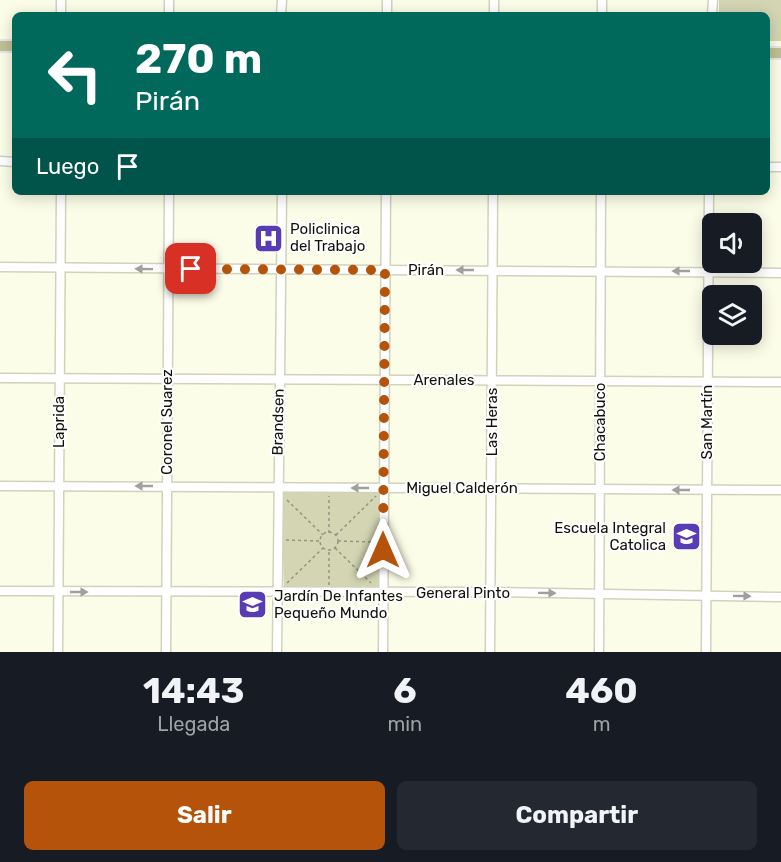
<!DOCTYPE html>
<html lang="es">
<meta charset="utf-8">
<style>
:root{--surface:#171b24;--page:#242831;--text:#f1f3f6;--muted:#9ea1a6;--accent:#b45309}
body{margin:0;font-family:Rubik,sans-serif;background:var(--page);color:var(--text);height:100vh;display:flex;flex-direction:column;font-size:22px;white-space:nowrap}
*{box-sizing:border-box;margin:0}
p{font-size:20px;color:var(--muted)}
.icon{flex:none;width:33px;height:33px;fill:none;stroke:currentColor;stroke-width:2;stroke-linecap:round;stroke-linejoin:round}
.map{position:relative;height:652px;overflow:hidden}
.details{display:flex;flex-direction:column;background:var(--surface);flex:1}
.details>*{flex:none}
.banner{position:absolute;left:12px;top:12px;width:758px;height:183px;border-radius:9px;box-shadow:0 3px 15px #0003;background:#00695c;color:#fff;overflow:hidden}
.buttons{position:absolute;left:702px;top:213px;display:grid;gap:12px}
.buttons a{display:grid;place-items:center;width:60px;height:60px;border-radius:9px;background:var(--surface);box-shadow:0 3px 15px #0003;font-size:30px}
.pin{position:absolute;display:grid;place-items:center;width:51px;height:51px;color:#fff;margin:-26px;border-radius:12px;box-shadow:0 3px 9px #0006}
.me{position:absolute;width:66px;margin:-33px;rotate:0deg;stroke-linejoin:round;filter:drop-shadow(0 0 4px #0008)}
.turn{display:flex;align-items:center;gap:21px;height:126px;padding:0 24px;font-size:27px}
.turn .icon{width:78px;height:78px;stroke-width:2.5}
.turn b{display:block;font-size:42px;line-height:51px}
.then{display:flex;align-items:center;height:57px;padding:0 24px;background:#0003;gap:12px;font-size:22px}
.eta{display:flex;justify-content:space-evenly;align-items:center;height:102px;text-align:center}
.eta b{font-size:36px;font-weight:700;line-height:42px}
.primary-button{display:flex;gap:12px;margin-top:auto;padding:12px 24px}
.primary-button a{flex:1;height:69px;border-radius:9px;background:var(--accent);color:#fff;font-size:24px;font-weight:700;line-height:69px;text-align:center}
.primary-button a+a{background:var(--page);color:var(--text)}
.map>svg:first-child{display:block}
.green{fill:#d4d5b2}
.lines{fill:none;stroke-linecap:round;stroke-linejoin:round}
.minor-casing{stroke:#d1d2bd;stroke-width:11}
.major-casing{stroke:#e7e7e7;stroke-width:14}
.path{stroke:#949486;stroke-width:1.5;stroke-dasharray:3 3;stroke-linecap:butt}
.minor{stroke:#fff;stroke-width:8}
.major{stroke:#c0c095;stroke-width:10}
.oneway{fill:#a0a09d}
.route{stroke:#b45309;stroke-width:10;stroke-dasharray:0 18}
.labels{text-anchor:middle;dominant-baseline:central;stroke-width:4.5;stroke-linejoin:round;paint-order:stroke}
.poi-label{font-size:15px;fill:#12120b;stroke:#fff;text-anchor:start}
.street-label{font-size:15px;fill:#12120b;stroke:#fff}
</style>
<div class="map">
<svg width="781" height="652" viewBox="0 0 781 652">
<rect width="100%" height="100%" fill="#fcfde8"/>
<!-- green -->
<g class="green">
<path d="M719,0H781V41H767L766,15H719Z"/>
<path d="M380,491L381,593L284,587L281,493Z"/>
</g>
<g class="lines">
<defs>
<g id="minor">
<path d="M61,15V0"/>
<path d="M169,15V0"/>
<path d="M281,15L282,0"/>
<path d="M387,15V0"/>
<path d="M494,15V0"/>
<path d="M602,15V0"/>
<path d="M712,15L713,0"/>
<path d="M0,161L15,162"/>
<path d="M766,167H781"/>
<path d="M0,267L781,273"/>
<path d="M0,378L781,382"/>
<path d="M0,486L781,490"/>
<path d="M0,591L491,592L781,597"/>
<path d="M58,652L61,192"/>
<path d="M166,652L169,192"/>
<path d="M277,652L282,192"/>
<path d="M383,652L386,192"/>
<path d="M490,652L493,192"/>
<path d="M599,652L601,192"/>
<path d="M706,652L709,192"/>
</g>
<g id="major">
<path d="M0,46H15"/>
<path d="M766,53H781"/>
</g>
</defs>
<!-- minor casing -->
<use href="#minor" class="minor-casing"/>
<!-- major casing -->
<use href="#major" class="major-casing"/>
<!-- path -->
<g class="path">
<path d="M287,500L323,535"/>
<circle cx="329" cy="541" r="9"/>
<path d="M329,533V496"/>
<path d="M336,535L376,496"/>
<path d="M286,540L320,541"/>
<path d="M338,541L375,542"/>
<path d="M335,548L371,583"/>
<path d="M287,583L323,548"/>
<path d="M329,585V551"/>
</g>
<!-- minor -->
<use href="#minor" class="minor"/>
<!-- major -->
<use href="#major" class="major"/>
</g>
<!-- one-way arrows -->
<defs><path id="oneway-solid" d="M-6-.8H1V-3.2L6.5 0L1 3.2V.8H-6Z" transform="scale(1.5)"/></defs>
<g class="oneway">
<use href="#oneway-solid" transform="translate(144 269) rotate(-179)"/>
<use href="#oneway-solid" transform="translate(465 270) rotate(-180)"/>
<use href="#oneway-solid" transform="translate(681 271) rotate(-180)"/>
<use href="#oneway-solid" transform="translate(144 486) rotate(-180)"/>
<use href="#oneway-solid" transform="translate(360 488) rotate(-180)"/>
<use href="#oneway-solid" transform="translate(681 490) rotate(-180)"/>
<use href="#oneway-solid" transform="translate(79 592)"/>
<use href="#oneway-solid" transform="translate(547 593) rotate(1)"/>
<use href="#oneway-solid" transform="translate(742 596) rotate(1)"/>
</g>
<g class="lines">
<!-- route -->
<path class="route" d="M191,269L385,270L383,550"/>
</g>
<!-- icons -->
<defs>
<symbol id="hospital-square" viewBox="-11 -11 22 22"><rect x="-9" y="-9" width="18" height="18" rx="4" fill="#593bb4" stroke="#fff"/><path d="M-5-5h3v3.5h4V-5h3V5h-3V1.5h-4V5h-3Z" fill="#fff"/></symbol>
<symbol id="school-square" viewBox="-11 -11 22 22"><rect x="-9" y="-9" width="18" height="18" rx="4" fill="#593bb4" stroke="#fff"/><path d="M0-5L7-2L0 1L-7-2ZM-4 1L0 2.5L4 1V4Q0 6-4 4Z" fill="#fff"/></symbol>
</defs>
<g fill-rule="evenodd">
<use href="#hospital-square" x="252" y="222" width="33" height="33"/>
<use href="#school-square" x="670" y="520" width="33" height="33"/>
<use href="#school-square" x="236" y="588" width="33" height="33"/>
</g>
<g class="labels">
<!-- poi labels -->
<g class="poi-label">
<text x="290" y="229">Policlinica<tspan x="290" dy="17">del Trabajo</tspan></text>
<text x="666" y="528" text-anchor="end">Escuela Integral<tspan x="666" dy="17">Catolica</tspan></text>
<text x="274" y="596">Jardín De Infantes<tspan x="274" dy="17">Pequeño Mundo</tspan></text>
</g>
<!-- street labels -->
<g class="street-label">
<text x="426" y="270">Pirán</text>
<text x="444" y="380">Arenales</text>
<text transform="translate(59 422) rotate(-90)">Laprida</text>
<text transform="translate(167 422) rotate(-90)">Coronel Suarez</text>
<text transform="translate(278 422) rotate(-89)">Brandsen</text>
<text transform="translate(492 422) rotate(-90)">Las Heras</text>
<text transform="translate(600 422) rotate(-90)">Chacabuco</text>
<text transform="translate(707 422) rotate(-90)">San Martín</text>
<text x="462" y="488">Miguel Calderón</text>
<text x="463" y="593">General Pinto</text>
</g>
</g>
</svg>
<div class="buttons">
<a><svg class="icon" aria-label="sound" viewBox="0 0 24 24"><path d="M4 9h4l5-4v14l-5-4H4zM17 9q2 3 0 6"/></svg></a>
<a><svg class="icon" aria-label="layers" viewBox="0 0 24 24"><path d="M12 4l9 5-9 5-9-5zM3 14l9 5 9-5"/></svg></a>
</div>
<div class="pin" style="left:191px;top:269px;background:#d93025"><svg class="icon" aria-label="arrive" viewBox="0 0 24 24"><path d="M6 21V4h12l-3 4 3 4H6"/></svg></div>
<svg class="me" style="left:383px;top:550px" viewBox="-20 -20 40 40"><path d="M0-17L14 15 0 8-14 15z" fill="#b45309" stroke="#fff" stroke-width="4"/></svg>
<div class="banner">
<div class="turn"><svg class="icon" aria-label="left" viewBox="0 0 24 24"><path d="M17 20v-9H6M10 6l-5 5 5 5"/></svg><div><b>270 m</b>Pirán</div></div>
<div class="then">Luego<svg class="icon" aria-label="arrive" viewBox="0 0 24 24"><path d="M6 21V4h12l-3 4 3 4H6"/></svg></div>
</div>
</div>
<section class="details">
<div class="eta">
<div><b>14:43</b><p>Llegada</p></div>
<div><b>6</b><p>min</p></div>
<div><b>460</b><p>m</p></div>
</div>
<div class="primary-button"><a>Salir</a><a>Compartir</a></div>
</section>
